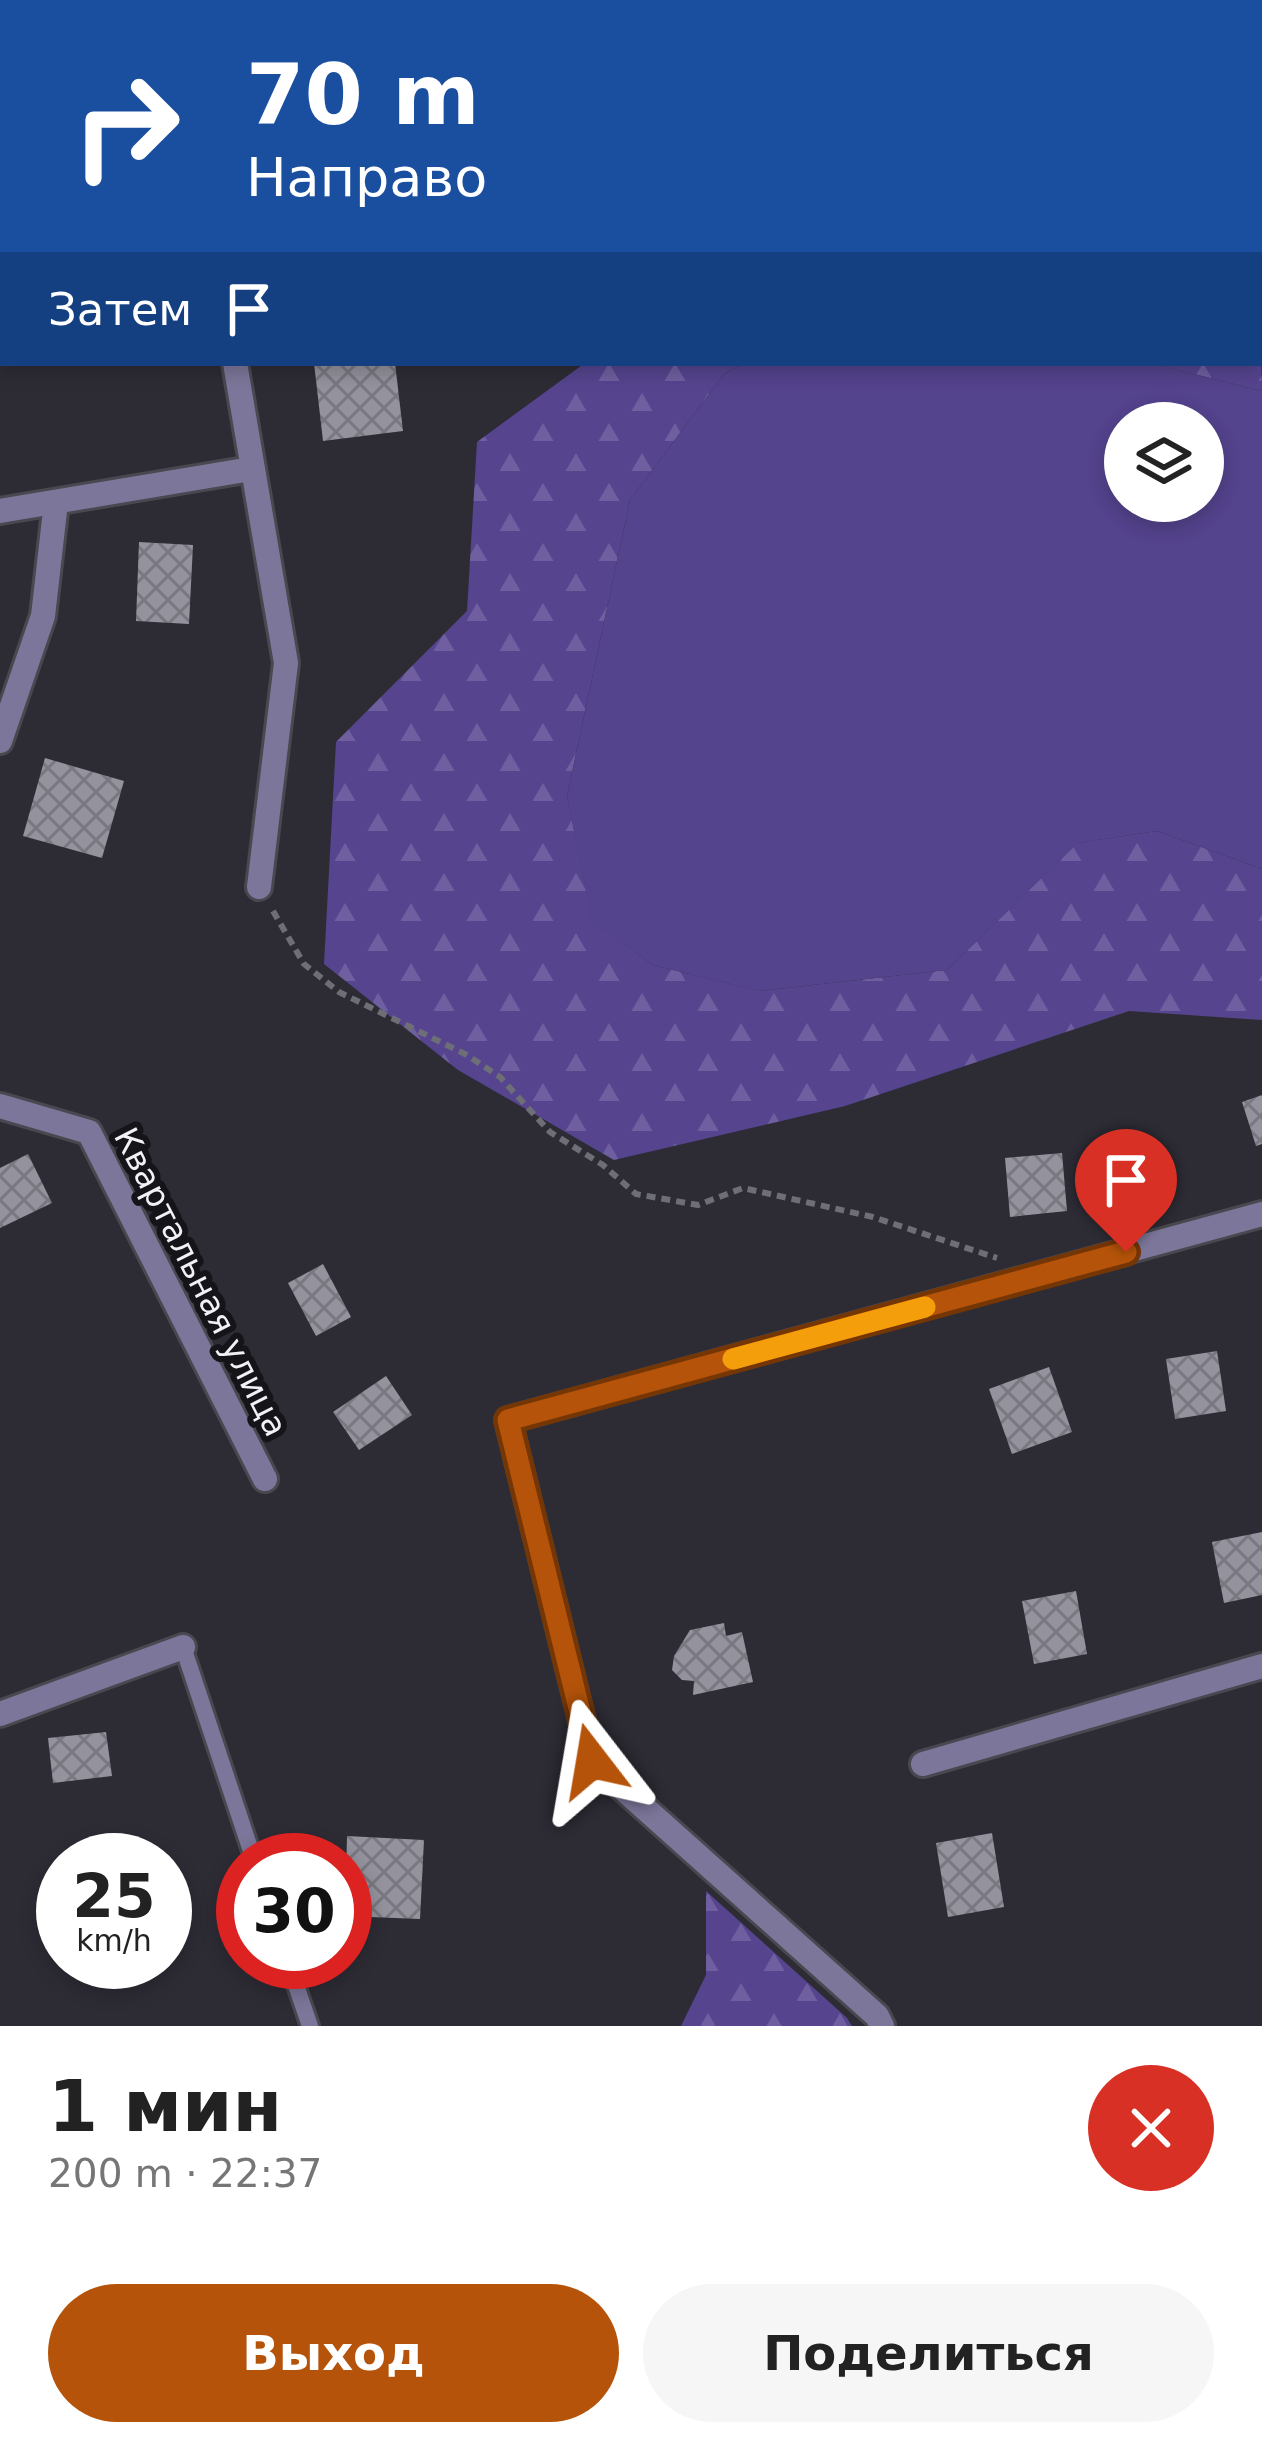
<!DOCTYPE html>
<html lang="ru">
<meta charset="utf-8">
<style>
:root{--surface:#fff;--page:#f6f6f6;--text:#222;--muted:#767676;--accent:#b45309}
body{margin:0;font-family:"DejaVu Sans",sans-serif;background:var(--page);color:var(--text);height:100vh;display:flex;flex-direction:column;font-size:45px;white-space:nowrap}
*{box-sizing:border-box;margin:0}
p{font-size:39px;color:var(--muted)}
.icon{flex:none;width:66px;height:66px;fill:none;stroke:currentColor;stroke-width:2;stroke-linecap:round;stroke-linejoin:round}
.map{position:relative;height:2026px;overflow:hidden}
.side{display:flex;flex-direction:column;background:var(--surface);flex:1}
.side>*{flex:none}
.guide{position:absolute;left:0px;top:0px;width:1263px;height:366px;box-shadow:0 6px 18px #0003;background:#1a4fa0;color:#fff;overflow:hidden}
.tools{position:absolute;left:1104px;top:402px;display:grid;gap:24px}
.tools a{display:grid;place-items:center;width:120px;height:120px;border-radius:50%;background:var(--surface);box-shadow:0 6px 18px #0003;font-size:60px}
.speed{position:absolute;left:36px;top:1833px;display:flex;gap:24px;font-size:60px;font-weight:700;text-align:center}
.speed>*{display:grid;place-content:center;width:156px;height:156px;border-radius:50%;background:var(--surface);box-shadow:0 6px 18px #0003;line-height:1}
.speed small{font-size:30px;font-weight:400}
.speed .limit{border:18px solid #d22;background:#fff;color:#111}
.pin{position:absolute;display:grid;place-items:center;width:102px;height:102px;color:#fff;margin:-123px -51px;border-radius:50% 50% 50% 0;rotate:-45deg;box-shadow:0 0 12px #0007}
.pin .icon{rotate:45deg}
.me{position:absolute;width:132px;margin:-66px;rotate:346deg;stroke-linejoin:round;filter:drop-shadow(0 0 9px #0008)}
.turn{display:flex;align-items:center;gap:42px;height:252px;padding:0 48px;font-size:54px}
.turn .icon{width:156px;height:156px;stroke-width:2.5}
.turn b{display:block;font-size:84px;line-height:102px}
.then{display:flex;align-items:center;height:114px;padding:0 48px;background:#0003;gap:24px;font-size:45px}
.round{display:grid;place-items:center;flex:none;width:126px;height:126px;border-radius:63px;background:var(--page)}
.head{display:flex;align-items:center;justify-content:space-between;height:204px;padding:0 48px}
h1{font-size:72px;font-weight:700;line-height:90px}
.cta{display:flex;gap:24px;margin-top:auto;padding:24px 48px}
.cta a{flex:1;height:138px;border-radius:72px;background:var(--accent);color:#fff;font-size:48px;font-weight:700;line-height:138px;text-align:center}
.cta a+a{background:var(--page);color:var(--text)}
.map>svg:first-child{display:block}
.forest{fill:url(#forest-firs)}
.water{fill:#54438d;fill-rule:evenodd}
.building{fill:url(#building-cross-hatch)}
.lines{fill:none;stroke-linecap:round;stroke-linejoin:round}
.lane-casing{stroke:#484850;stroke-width:22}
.street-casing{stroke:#484850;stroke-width:30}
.path{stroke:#6e6e76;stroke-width:6;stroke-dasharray:9 6;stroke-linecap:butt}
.lane{stroke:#7c779a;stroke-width:16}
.street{stroke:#7c779a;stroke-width:24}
.route-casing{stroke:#753606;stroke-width:30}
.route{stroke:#b45309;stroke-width:21}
.slow{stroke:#f59e0b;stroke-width:21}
.labels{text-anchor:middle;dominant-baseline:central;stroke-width:12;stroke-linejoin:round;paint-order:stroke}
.street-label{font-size:33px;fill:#f1f1f7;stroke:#151519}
</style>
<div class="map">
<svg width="1262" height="2026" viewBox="0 0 1262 2026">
<defs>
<pattern id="forest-firs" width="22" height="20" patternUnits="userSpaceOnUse" patternTransform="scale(3)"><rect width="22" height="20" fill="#56448f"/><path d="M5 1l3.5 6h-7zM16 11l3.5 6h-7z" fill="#6f5fa0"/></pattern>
<pattern id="building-cross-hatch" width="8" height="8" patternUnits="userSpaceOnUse" patternTransform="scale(3)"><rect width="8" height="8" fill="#93929d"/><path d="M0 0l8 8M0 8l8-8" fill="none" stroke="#797880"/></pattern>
</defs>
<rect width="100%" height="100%" fill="#2d2c35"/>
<!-- forest -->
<g class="forest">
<path d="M1260,298L1262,391L1150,363H1260Z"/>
<path d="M585,363H744L724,374L630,500L567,796L593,922L653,965L760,991L947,970L1077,843L1157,831L1262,869V1020L1129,1011L845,1106L614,1160L458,1070L324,964L336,742L467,611L477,442Z"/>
<path d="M706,1891L847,2018L852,2026H681L706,1975Z"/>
</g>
<!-- water -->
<path class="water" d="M744,363H1150L1262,391V869L1157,831L1078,843L947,970L759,991L653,965L592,922L567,796L630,500L724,374ZM1125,423H1203V501H1125Z"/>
<!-- building -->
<g class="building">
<path d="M314,363H395L403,431L323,441Z"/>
<path d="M139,542L193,545L189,624L136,621Z"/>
<path d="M45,758L124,781L102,858L23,836Z"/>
<path d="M1262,1095V1144L1256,1146L1242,1102Z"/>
<path d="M1062,1153L1067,1211L1010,1217L1005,1158Z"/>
<path d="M28,1154L52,1203L0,1228V1168Z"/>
<path d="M323,1264L351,1317L316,1336L288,1283Z"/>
<path d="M1217,1351L1226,1411L1175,1419L1166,1359Z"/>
<path d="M1049,1367L1072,1432L1012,1454L989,1389Z"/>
<path d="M386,1376L412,1415L359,1450L333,1412Z"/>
<path d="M1262,1532V1595L1224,1603L1212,1542Z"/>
<path d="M1076,1591L1087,1654L1034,1664L1022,1601Z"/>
<path d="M724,1623L726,1636L742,1632L753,1682L693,1695L694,1681L682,1680L672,1670L674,1656L690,1630Z"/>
<path d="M106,1732L112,1776L53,1783L48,1738Z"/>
<path d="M992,1833L1004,1907L948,1917L936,1843Z"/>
<path d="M347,1836L424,1840L420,1919L345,1916Z"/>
</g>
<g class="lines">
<defs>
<g id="lane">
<path d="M618,0L619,3"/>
<path d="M1245,3V0"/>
<path d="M183,1647L254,1860"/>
<path d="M288,1962L310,2026"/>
</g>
<g id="street">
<path d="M184,0V3"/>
<path d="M235,363L286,663L259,887"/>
<path d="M0,511L251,469"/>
<path d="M0,741L43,616L56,502"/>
<path d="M0,1106L89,1132L265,1479"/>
<path d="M0,1714L183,1647"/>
<path d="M923,1764L1262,1666"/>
<path d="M882,2026L877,2016L592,1761L508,1420L1262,1214"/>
</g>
</defs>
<!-- lane casing -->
<use href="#lane" class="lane-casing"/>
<!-- street casing -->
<use href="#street" class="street-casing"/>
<!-- path -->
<path class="path" d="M273,911L304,964L339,992L467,1055L500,1077L550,1132L603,1165L636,1194L698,1205L743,1188L873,1217L997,1258"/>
<!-- lane -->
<use href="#lane" class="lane"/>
<!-- street -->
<use href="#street" class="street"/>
</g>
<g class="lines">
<defs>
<path id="route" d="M592,1761L508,1420L1126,1252"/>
</defs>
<!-- route casing -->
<use href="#route" class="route-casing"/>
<!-- route -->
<use href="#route" class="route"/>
<!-- slow -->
<path class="slow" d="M733,1359L925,1307"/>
</g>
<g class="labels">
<!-- street labels -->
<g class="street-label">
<text transform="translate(201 1282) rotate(63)">Квартальная улица</text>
</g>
</g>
</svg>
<div class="tools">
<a><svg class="icon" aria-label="layers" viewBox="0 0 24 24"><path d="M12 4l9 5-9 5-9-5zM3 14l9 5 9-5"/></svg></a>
</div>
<div class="speed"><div>25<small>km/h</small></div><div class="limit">30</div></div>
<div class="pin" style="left:1126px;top:1252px;background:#d93025"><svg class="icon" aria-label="arrive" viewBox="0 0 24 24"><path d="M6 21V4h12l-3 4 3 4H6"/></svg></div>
<svg class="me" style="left:592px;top:1761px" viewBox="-20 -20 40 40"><path d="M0-17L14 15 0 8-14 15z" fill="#b45309" stroke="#fff" stroke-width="4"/></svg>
<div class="guide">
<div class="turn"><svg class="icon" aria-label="right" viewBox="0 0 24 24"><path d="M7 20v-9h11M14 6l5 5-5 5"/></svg><div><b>70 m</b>Направо</div></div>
<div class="then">Затем<svg class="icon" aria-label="arrive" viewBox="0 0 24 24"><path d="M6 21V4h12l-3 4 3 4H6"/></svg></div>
</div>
</div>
<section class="side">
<div class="head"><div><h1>1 мин</h1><p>200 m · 22:37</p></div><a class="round" style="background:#d93025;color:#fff"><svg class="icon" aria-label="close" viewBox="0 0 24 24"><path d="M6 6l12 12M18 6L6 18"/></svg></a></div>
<div class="cta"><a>Выход</a><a>Поделиться</a></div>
</section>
